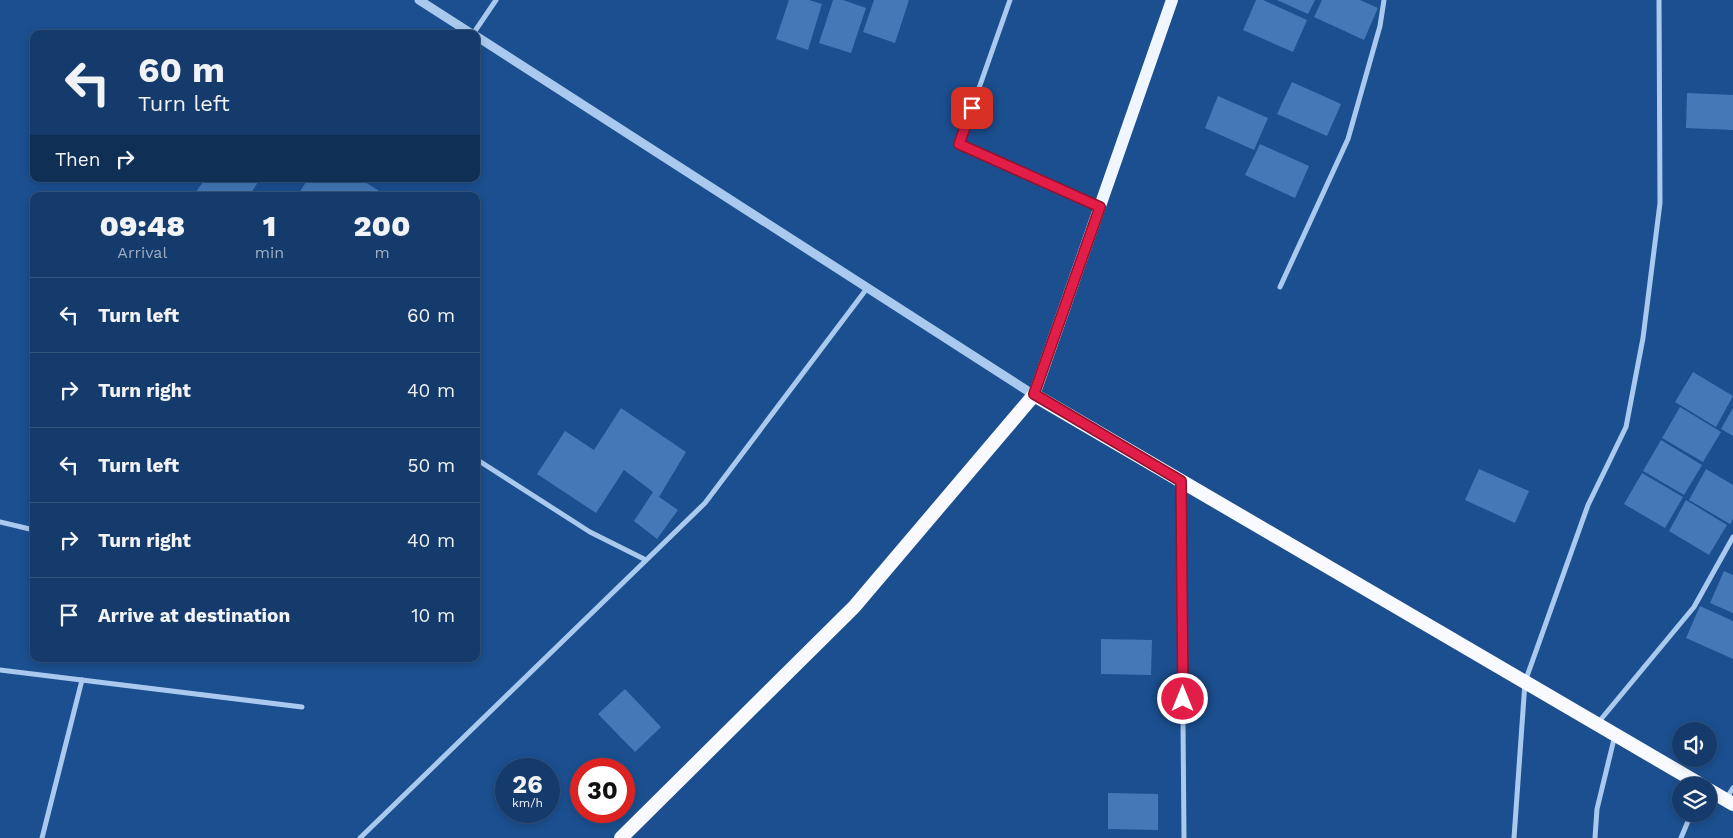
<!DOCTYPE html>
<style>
:root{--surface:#143b6b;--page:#1d4271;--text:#f1f3f6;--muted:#9dadc1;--line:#33557e}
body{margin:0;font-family:"Work Sans",sans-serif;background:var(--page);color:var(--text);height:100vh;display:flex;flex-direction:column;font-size:19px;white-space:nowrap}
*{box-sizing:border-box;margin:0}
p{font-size:16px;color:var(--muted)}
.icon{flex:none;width:28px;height:28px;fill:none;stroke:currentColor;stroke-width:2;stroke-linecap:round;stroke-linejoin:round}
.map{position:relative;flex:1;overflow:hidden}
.sheet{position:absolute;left:30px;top:192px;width:450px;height:470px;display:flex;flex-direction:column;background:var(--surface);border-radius:10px;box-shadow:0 2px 8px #0003,0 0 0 1px var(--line)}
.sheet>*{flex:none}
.guide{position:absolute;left:30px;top:30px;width:450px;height:152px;border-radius:10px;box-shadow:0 2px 8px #0003,0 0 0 1px var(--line);background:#143b6b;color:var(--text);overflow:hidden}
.buttons{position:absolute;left:1672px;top:722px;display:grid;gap:10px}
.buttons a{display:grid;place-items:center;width:45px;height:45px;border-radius:50%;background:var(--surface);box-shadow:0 2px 8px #0003,0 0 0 1px var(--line);font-size:25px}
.speed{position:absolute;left:495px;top:758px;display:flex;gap:10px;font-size:25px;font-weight:700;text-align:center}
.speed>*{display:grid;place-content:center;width:65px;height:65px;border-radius:50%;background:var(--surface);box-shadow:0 2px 8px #0003,0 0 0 1px var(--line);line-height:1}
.speed small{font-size:12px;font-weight:400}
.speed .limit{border:8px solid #d22;background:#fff;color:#111}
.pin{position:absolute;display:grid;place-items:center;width:42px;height:42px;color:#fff;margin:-21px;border-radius:10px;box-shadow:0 2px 8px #0006}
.me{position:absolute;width:55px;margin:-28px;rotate:0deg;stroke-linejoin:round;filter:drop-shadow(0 0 4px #0008)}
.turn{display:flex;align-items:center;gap:18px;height:105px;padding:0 25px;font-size:22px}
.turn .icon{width:65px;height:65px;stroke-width:2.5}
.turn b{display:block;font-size:35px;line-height:42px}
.then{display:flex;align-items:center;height:48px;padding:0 25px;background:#0003;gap:10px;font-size:19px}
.eta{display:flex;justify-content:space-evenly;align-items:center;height:85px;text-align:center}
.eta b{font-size:30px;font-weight:800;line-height:35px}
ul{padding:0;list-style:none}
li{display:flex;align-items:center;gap:15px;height:75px;padding:0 25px;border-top:1px solid var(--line)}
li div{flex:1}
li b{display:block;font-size:19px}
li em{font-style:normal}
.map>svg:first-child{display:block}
.building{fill:#4478b7}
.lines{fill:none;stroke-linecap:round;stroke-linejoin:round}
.minor{stroke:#a9c9ee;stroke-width:5}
.tertiary{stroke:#a9c9ee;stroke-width:9}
.primary{stroke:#f0f6ff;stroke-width:12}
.trunk{stroke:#f8faff;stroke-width:14}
.route-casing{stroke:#92132f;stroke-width:12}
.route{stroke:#e11d48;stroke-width:9}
</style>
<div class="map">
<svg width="1733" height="838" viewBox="0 0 1733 838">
<rect width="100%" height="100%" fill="#1b4f8f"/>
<!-- building -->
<g class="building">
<path d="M789,0H809L822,4L808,50L776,39Z"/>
<path d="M833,0H843L866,8L851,53L819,43Z"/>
<path d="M874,0H909L895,43L863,32Z"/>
<path d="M1256,0H1263L1307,20L1293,52L1243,30Z"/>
<path d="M1277,0H1315L1308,14Z"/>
<path d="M1322,0H1360L1378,8L1364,40L1314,17Z"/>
<path d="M1292,82L1341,104L1327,136L1277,114Z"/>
<path d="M1687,93L1733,95V130L1686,128Z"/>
<path d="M1218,96L1268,118L1254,150L1205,128Z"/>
<path d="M1260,144L1309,166L1295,198L1245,175Z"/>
<path d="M205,179H260L249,196H193Z"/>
<path d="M308,179H366L365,182L387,196H297Z"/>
<path d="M1693,372L1733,396L1716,427L1675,402Z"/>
<path d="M1680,407L1721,432L1703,462L1662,438Z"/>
<path d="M621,408L686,452L659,497L678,510L657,539L634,521L653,492L624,470L596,513L537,474L565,431L594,450Z"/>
<path d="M1733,408V436L1721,429Z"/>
<path d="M1661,440L1702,465L1684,495L1643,471Z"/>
<path d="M1479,469L1529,491L1515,523L1465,500Z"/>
<path d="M1706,469L1733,485V519L1730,524L1689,500Z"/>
<path d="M1642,473L1683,497L1665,528L1624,504Z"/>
<path d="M1686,500L1727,525L1709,555L1669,531Z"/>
<path d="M1724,571L1733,575V613L1710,603Z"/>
<path d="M1700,606L1733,621V659L1686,638Z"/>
<path d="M1101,639L1152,640L1151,675L1101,674Z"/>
<path d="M625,689L661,727L635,752L598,714Z"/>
<path d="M1108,793L1158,794V830L1108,829Z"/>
</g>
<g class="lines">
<!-- minor -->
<g class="minor">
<path d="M1010,0L959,145L1100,207"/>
<path d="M473,34L496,0"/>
<path d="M1280,287L1348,139L1380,26L1384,0"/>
<path d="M476,459L590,532L646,560"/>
<path d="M1181,484L1184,838"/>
<path d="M0,522L34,530"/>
<path d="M0,670L302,707"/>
<path d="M1597,724L1694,607L1733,537"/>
<path d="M1726,799L1733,788"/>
<path d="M42,838L82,680"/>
<path d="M360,838L705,503L868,287"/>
<path d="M1514,838L1525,682L1588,505L1626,427L1643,338L1660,203L1659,0"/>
<path d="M1595,838L1597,809L1615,735"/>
<path d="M1681,838L1691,814"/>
</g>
<!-- tertiary -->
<g class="tertiary">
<path d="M419,0L472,34"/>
<path d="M476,36L1034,395"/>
</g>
<!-- primary -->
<path class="primary" d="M1034,395L1172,0"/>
<!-- trunk -->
<g class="trunk">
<path d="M1709,790L1733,804"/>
<path d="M621,838L854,607L1034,395L1703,786"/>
</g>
</g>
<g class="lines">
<defs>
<path id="route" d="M972,108L959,144L1100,207L1034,394L1181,481L1183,699"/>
</defs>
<!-- route casing -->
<use href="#route" class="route-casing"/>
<!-- route -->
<use href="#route" class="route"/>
</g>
</svg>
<div class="buttons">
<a><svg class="icon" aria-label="sound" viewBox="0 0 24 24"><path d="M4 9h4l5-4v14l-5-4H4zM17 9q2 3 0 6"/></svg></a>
<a><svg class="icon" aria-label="layers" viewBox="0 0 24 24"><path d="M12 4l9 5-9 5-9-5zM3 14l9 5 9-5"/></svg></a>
</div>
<div class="speed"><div>26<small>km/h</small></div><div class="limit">30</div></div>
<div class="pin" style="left:972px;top:108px;background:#d93025"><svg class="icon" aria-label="arrive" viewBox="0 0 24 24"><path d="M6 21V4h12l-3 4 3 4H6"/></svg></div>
<svg class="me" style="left:1183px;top:699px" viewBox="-20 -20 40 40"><circle r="17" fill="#e11d48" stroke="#fff" stroke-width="3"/><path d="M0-11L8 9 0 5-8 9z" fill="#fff"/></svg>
<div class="guide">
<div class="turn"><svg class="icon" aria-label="left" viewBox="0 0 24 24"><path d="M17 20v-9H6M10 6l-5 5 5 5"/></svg><div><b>60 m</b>Turn left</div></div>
<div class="then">Then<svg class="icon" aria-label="right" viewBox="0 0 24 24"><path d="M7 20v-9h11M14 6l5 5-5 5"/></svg></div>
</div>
<section class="sheet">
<div class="eta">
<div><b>09:48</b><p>Arrival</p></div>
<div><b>1</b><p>min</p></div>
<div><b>200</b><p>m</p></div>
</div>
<ul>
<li><svg class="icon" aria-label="left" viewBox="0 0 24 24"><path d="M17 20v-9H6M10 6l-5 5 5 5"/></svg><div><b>Turn left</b></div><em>60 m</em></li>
<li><svg class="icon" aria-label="right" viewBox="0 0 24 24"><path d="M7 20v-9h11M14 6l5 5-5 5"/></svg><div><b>Turn right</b></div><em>40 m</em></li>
<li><svg class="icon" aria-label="left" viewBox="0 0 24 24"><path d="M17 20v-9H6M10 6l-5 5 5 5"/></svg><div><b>Turn left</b></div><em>50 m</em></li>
<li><svg class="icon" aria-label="right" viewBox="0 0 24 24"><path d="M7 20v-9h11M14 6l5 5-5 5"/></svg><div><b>Turn right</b></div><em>40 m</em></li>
<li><svg class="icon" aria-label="arrive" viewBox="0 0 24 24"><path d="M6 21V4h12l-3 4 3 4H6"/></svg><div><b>Arrive at destination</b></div><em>10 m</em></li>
</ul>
</section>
</div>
